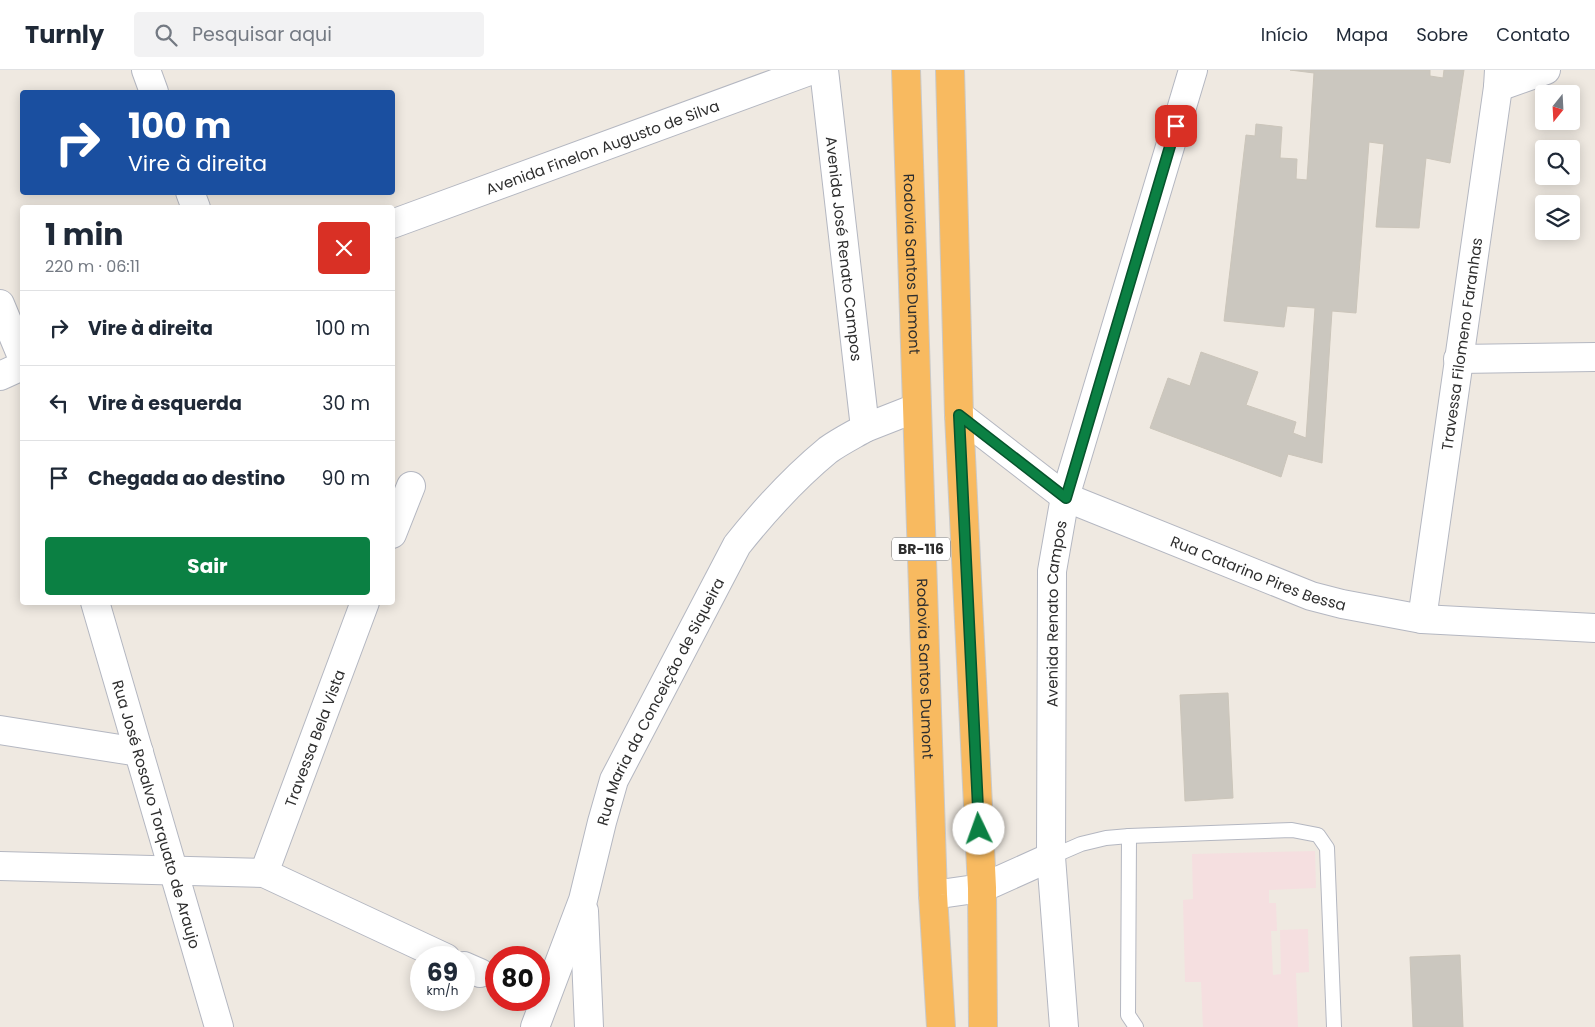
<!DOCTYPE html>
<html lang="pt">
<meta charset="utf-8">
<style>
:root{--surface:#fff;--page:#f2f2f3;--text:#1f2937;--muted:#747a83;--line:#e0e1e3;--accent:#0b8043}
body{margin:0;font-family:Poppins,sans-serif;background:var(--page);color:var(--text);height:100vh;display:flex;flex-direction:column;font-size:19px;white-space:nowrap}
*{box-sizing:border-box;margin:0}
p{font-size:16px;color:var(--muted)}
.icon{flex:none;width:28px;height:28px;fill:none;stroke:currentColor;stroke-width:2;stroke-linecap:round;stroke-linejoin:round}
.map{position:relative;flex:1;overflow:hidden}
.details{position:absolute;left:20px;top:135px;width:375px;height:400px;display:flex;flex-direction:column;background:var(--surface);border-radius:5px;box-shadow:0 2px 12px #0003}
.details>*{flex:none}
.guide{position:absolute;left:20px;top:20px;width:375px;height:105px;border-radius:5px;box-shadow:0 2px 12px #0003;background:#1a4fa0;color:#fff;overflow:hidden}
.needle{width:32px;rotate:198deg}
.fabs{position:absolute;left:1535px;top:15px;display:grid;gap:10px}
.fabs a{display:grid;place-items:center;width:45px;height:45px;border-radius:5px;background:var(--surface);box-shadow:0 2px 12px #0003;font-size:25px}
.speed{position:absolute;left:410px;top:876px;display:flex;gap:10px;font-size:25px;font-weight:700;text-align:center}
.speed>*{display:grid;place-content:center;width:65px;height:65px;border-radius:50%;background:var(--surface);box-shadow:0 2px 12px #0003;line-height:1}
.speed small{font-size:12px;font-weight:400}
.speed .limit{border:8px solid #d22;background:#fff;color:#111}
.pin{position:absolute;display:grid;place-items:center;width:42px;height:42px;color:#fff;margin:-21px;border-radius:10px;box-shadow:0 2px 8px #0006}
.me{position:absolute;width:55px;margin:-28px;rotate:357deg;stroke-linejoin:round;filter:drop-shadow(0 0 4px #0008)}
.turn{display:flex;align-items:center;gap:18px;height:105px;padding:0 25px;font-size:22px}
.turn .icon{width:65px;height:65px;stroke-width:2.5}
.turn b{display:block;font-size:35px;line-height:42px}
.round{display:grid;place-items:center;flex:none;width:52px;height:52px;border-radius:5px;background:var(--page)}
.head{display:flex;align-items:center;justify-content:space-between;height:85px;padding:0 25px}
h1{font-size:30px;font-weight:700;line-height:38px}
.action{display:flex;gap:10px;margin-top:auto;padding:10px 25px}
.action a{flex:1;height:58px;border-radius:5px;background:var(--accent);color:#fff;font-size:20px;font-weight:700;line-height:58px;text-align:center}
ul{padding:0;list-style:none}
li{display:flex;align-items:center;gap:15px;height:75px;padding:0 25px;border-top:1px solid var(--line)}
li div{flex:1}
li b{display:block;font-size:19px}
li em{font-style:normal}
header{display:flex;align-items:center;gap:30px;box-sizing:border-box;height:70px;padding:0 25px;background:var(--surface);border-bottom:1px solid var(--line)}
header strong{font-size:24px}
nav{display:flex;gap:28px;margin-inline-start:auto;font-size:18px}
.search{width:350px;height:45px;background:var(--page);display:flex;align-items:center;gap:12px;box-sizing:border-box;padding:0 18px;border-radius:5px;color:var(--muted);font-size:19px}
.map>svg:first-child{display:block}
.medical{fill:#f5dfe0}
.building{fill:#cbc7bf;stroke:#cbc5ba}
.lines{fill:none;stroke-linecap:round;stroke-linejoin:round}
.service-casing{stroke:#b4b7c1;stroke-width:16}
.minor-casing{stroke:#b4b7c1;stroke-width:30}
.tertiary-casing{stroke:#b4b7c1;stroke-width:30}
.trunk-casing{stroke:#c9c9c9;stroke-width:30}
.service{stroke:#fff;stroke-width:14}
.minor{stroke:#fff;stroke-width:28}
.tertiary{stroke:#fff;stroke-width:28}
.trunk{stroke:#f8ba60;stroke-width:28}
.route-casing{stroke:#07532c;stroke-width:12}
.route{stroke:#0b8043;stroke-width:9}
.labels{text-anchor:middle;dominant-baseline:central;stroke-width:4;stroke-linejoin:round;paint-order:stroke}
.shield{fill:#fff;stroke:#6d6d6d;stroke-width:1}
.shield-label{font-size:14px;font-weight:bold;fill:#2e2e2e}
.street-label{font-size:15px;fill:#2e2e2e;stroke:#fff}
</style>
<header>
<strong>Turnly</strong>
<div class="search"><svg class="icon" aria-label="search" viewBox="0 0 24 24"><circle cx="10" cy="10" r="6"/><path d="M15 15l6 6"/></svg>Pesquisar aqui</div>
<nav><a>Início</a><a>Mapa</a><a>Sobre</a><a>Contato</a></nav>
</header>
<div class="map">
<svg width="1595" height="957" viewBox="0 0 1595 957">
<rect width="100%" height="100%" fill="#efe9e1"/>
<!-- medical -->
<path class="medical" d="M1315,781L1316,818L1269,820V833H1276L1277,861H1271L1273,905L1281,904L1280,860L1308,859L1309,902L1296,903L1298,957H1203L1201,912H1185L1183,830L1193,829L1192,784Z"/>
<!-- building -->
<g class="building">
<path d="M1290,0H1430V6L1443,8L1444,0H1464L1450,93L1426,88L1419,158L1376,157L1384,74L1369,72L1356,243L1332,241L1322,393L1288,384L1281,407L1150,358L1168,308L1190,316L1201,282L1258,302L1246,335L1296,352L1293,363L1306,368L1315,238L1287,236L1284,257L1224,251L1246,65L1255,66L1256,54L1282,57L1280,88L1297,89L1296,109L1307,110L1314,3Z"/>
<path d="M1228,623L1233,728L1185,731L1180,625Z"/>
<path d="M1460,885L1463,957H1413L1410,887Z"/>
</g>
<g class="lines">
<defs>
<g id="service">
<path d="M1129,766L1128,945L1136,957"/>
<path d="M1051,787L1081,774L1106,768L1129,766L1292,760L1318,765L1327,778L1334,957"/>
</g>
<g id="minor">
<path d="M146,0L154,22"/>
<path d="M1498,17L1546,0"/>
<path d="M190,122L196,138"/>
<path d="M0,234L22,287"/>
<path d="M1458,289L1595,287"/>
<path id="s1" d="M959,345L1065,427L1311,526L1342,534L1422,549L1595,558"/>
<path d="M392,464L411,416"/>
<path id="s2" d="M95,532L219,957"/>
<path id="s3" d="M1422,549L1498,17L1499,0"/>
<path d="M0,660L139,682"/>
<path d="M0,796L264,803L446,888"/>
<path id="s4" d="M264,803L365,532"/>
<path d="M933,825L982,818L1051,787"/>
<path d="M584,841L589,957"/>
<path d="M464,896L480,903"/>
<path id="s5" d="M535,957L583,830L602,752L614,710L737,475C764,441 794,408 828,380C839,372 853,365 865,358"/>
<path id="s6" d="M1064,957L1051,787L1052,501L1065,427L1193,0"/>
</g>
<g id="tertiary">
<path id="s7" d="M824,0L865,358L916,338"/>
<path id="s8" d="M392,154L812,0"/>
<path d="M0,306L22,296"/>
</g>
<g id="trunk">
<path id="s9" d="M906,0L933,825L941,957"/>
<path d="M950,0L959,345L982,818L983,957"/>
</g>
</defs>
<!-- service casing -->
<use href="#service" class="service-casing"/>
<!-- minor casing -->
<use href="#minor" class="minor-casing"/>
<!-- tertiary casing -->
<use href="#tertiary" class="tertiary-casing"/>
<!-- trunk casing -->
<use href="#trunk" class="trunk-casing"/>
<!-- service -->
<use href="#service" class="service"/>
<!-- minor -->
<use href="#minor" class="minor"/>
<!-- tertiary -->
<use href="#tertiary" class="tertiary"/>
<!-- trunk -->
<use href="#trunk" class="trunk"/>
</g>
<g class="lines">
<defs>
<path id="route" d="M979,759L959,345L1066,428L1176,56"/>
</defs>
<!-- route casing -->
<use href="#route" class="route-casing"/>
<!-- route -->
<use href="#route" class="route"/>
</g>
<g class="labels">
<!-- shield labels -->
<rect class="shield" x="892" y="467.5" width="58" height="23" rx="4"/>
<g class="shield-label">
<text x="921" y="479">BR-116</text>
</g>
<!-- street labels -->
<g class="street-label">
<text stroke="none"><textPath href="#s8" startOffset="224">Avenida Finelon Augusto de Silva</textPath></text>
<text stroke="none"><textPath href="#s7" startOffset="180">Avenida José Renato Campos</textPath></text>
<text stroke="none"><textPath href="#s9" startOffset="194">Rodovia Santos Dumont</textPath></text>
<text stroke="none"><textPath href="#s3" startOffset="278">Travessa Filomeno Faranhas</textPath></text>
<text stroke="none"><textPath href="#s1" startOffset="342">Rua Catarino Pires Bessa</textPath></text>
<text stroke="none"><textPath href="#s6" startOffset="414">Avenida Renato Campos</textPath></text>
<text stroke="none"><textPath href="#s9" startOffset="599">Rodovia Santos Dumont</textPath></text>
<text stroke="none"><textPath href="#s5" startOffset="350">Rua Maria da Conceição de Siqueira</textPath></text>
<text stroke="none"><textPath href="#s4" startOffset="144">Travessa Bela Vista</textPath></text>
<text stroke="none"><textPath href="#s2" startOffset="221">Rua José Rosalvo Torquato de Araujo</textPath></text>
</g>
</g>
</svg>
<div class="fabs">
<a><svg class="needle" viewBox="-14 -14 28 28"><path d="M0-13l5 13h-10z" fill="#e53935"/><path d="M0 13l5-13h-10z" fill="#747a83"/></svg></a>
<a><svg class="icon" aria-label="search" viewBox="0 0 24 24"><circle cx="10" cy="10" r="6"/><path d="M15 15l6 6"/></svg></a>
<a><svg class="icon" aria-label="layers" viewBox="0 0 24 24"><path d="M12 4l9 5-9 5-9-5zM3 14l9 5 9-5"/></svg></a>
</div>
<div class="speed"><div>69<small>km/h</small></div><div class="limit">80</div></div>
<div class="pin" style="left:1176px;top:56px;background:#d93025"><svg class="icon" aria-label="arrive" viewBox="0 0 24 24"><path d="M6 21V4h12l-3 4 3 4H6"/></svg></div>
<svg class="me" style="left:979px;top:759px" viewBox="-20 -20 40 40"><circle r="19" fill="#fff"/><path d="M0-13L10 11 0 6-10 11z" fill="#0b8043"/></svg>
<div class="guide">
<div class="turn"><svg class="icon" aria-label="right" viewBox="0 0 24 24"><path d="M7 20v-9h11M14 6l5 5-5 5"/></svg><div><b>100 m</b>Vire à direita</div></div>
</div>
<section class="details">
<div class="head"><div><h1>1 min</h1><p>220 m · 06:11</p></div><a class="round" style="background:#d93025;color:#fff"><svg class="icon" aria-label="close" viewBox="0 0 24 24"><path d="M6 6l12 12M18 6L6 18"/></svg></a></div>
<ul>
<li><svg class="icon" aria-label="right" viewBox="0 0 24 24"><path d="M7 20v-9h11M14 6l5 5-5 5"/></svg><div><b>Vire à direita</b></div><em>100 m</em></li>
<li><svg class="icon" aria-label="left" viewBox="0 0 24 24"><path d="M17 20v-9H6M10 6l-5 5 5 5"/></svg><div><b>Vire à esquerda</b></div><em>30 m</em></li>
<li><svg class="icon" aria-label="arrive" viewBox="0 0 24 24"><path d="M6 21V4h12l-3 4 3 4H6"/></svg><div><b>Chegada ao destino</b></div><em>90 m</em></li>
</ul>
<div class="action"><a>Sair</a></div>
</section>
</div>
